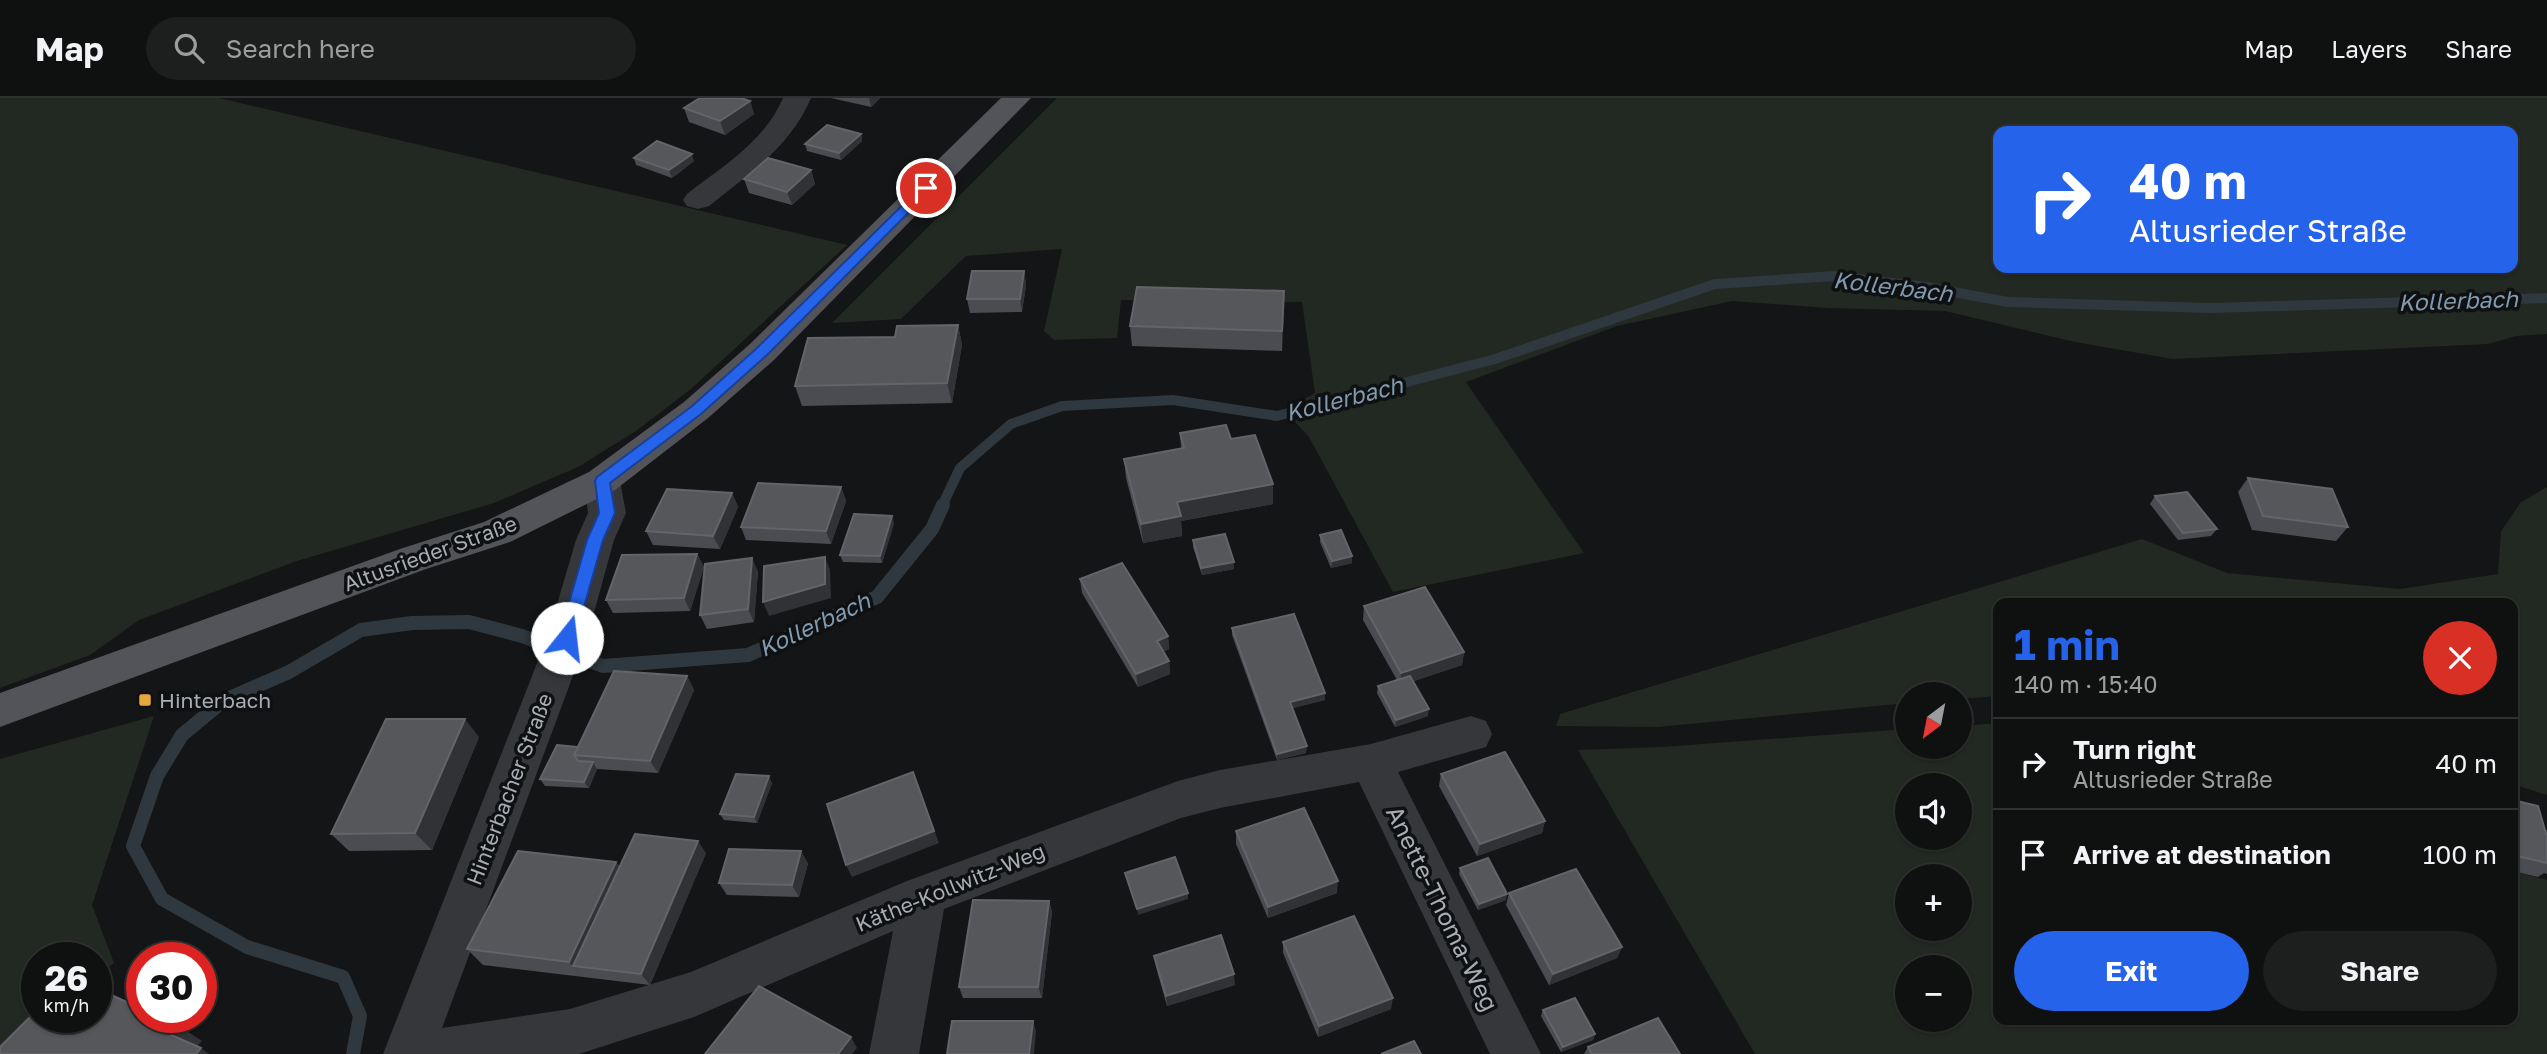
<!DOCTYPE html>
<meta charset="utf-8">
<style>
:root{--surface:#0f1010;--page:#1d1e1e;--text:#f1f3f6;--muted:#9b9d9f;--line:#2f3030;--accent:#2563eb}
body{margin:0;font-family:"Golos Text",sans-serif;background:var(--page);color:var(--text);height:100vh;display:flex;flex-direction:column;font-size:26px;white-space:nowrap}
*{box-sizing:border-box;margin:0}
p{font-size:23px;color:var(--muted)}
.icon{flex:none;width:38px;height:38px;fill:none;stroke:currentColor;stroke-width:2;stroke-linecap:round;stroke-linejoin:round}
.map{position:relative;flex:1;overflow:hidden}
.sheet{position:absolute;left:1993px;top:500px;width:525px;height:427px;display:flex;flex-direction:column;background:var(--surface);border-radius:14px;box-shadow:0 2px 5px #0004,0 0 0 2px var(--line)}
.sheet>*{flex:none}
.banner{position:absolute;left:1993px;top:28px;width:525px;height:147px;border-radius:14px;box-shadow:0 2px 5px #0004,0 0 0 2px var(--line);background:#2563eb;color:#fff;overflow:hidden}
.needle{width:46px;rotate:212deg}
.buttons{position:absolute;left:1895px;top:584px;display:grid;gap:14px}
.buttons a{display:grid;place-items:center;width:77px;height:77px;border-radius:50%;background:var(--surface);box-shadow:0 2px 5px #0004,0 0 0 2px var(--line);font-size:35px}
.speed{position:absolute;left:21px;top:844px;display:flex;gap:14px;font-size:35px;font-weight:700;text-align:center}
.speed>*{display:grid;place-content:center;width:91px;height:91px;border-radius:50%;background:var(--surface);box-shadow:0 2px 5px #0004,0 0 0 2px var(--line);line-height:1}
.speed small{font-size:18px;font-weight:400}
.speed .limit{border:10px solid #d22;background:#fff;color:#111}
.pin{position:absolute;display:grid;place-items:center;width:60px;height:60px;color:#fff;margin:-30px;border:4px solid #fff;border-radius:50%;box-shadow:0 2px 7px #0007}
.me{position:absolute;width:77px;margin:-38px;rotate:16deg;stroke-linejoin:round;filter:drop-shadow(0 0 5px #0008)}
.turn{display:flex;align-items:center;gap:24px;height:147px;padding:0 21px;font-size:32px}
.turn .icon{width:91px;height:91px;stroke-width:2.5}
.turn b{display:block;font-size:49px;line-height:60px}
.round{display:grid;place-items:center;flex:none;width:74px;height:74px;border-radius:37px;background:var(--page)}
.headline{display:flex;align-items:center;justify-content:space-between;height:119px;padding:0 21px}
h1{font-size:42px;font-weight:700;line-height:52px;color:var(--accent)}
.cta{display:flex;gap:14px;margin-top:auto;padding:14px 21px}
.cta a{flex:1;height:80px;border-radius:42px;background:var(--accent);color:#fff;font-size:28px;font-weight:700;line-height:80px;text-align:center}
.cta a+a{background:var(--page);color:var(--text)}
ul{padding:0;list-style:none}
li{display:flex;align-items:center;gap:21px;height:91px;padding:0 21px;border-top:2px solid var(--line)}
li div{flex:1}
li b{display:block;font-size:26px}
li em{font-style:normal}
header{display:flex;align-items:center;gap:42px;box-sizing:border-box;height:98px;padding:0 35px;background:var(--surface);border-bottom:2px solid var(--line)}
header strong{font-size:33px}
nav{display:flex;gap:38px;margin-inline-start:auto;font-size:24px}
.search{width:490px;height:63px;background:var(--page);display:flex;align-items:center;gap:18px;box-sizing:border-box;padding:0 24px;border-radius:38px;color:var(--muted);font-size:26px}
.map>svg:first-child{display:block}
.green{fill:#212922;fill-rule:evenodd}
.lines{fill:none;stroke-linecap:round;stroke-linejoin:round}
.stream-far1{stroke:#2e383e;stroke-width:10}
.stream{stroke:#2e383e;stroke-width:14}
.minor{fill:#36373b;fill-rule:evenodd}
.major{fill:#52545a;fill-rule:evenodd}
.wall{fill:#4b4c51}
.shaded-wall{fill:#313235}
.building{fill:#55575b;stroke:#626469;stroke-width:2}
.route{fill:#2563eb;stroke:#184099;stroke-width:2}
.poi-dot{fill:#e6a73c;stroke:#0f1011;stroke-width:2.5}
.labels{text-anchor:middle;dominant-baseline:central;stroke-width:7;stroke-linejoin:round;paint-order:stroke}
.street-label{font-size:21px;fill:#a7acb5;stroke:#0f1011}
.poi-label{font-size:21px;fill:#a7acb5;stroke:#0f1011;text-anchor:start}
.water-label{font-size:23px;font-style:italic;fill:#809aaf;stroke:#0f1011}
.near-street-label{font-size:24px;fill:#a7acb5;stroke:#0f1011}
</style>
<header>
<strong>Map</strong>
<div class="search"><svg class="icon" aria-label="search" viewBox="0 0 24 24"><circle cx="10" cy="10" r="6"/><path d="M15 15l6 6"/></svg>Search here</div>
<nav><a>Map</a><a>Layers</a><a>Share</a></nav>
</header>
<div class="map">
<svg width="2547" height="956" viewBox="0 0 2547 956">
<rect width="100%" height="100%" fill="#141516"/>
<!-- green -->
<g class="green">
<path d="M0,0H219L847,147L691,291L636,333L578,369L494,405L297,463L139,522L90,557L0,590Z"/>
<path d="M1057,0H2547V236L2516,238L2488,246L2173,261L2075,244L1945,213L1828,210L1732,203L1617,228L1466,284L1584,455L1393,494L1309,339L1284,312L1315,295L1302,204L1121,202L1117,240L1054,242L1044,233L1062,151L966,158L901,221L832,225ZM1998,33H2513V170H1998Z"/>
<path d="M2547,389V697L2513,686V506H1998V598L1960,601V597H1908L1907,605L1658,629L1556,628L1560,616L2142,441L2227,475L2400,491L2498,476L2501,433L2521,404Z"/>
<path d="M154,618L92,807L114,865L96,880V859H37V919L0,956V661Z"/>
<path d="M1998,625V922H2513V773L2547,782V956H1755L1578,652L1661,649L1907,631L1908,649H1960V628ZM1908,688H1960V740H1908ZM1908,779H1960V831H1908ZM1908,870H1960V922H1908Z"/>
</g>
<g class="lines">
<!-- stream-far1 -->
<path class="stream-far1" d="M942,408L960,370L1011,326L1062,308L1173,302L1277,318L1495,261L1715,186L1835,178L1926,189L2008,204L2209,210L2547,200"/>
<!-- stream -->
<path class="stream" d="M353,956L360,918L343,879L247,849L162,801L133,748L157,678L182,637L223,603L289,574L361,532L412,525L469,524L522,538L603,568L748,557L877,499L932,431L943,407"/>
<!-- minor -->
<g class="minor">
<path d="M783,0H811C791,48 748,77 709,108L698,111L687,108L683,102L687,96C723,68 765,43 783,0Z"/>
<path d="M602,370L615,374L620,383L626,415L614,442L587,540L442,930L570,911L691,874L907,783L1178,683L1220,672L1371,646L1471,618L1486,623L1492,636L1486,649L1398,674L1541,956H1490L1359,684L1220,710L1181,720L944,811L919,956H869L893,833L694,919L579,956H383L547,540L576,442L588,415L584,383L589,374Z"/>
</g>
<!-- major -->
<path class="major" d="M1001,0H1031L774,262L708,320L615,392L510,444L426,471L0,629V595L400,451L484,424L589,374L684,304L750,246Z"/>
</g>
<!-- wall -->
<g class="wall">
<path d="M831,0H880L871,9Z"/>
<path d="M750,3L754,16L725,37L689,24L684,10Z"/>
<path d="M861,36L862,43L841,62L807,53L805,46Z"/>
<path d="M634,60L694,63L672,80L636,67Z"/>
<path d="M811,72L815,86L792,107L749,95L744,81Z"/>
<path d="M1024,173L1026,187L1022,214L970,215L967,201Z"/>
<path d="M1284,193L1282,253L1132,248L1130,228Z"/>
<path d="M958,227L962,247L952,305L802,308L795,288L895,239Z"/>
<path d="M1180,335L1231,341L1273,406L1181,423L1182,438L1143,445L1126,380L1124,361L1181,350Z"/>
<path d="M2248,380L2348,429L2336,443L2252,432L2238,394Z"/>
<path d="M841,389L846,403L831,446L746,442L741,429Z"/>
<path d="M732,395L738,409L720,451L653,447L646,433Z"/>
<path d="M2155,398L2217,431L2211,438L2178,442L2150,406Z"/>
<path d="M894,425L882,465L843,464L840,457Z"/>
<path d="M1320,437L1352,465L1331,470L1320,444Z"/>
<path d="M1193,442L1234,471L1202,477L1193,449Z"/>
<path d="M697,456L704,469L690,513L613,515L606,502Z"/>
<path d="M758,473L754,524L707,531L700,517Z"/>
<path d="M1080,481L1168,538L1169,551L1163,554L1169,563L1170,576L1138,589L1082,495Z"/>
<path d="M1364,508L1464,554L1462,567L1413,583L1428,618L1395,629L1377,595L1378,588L1397,582L1363,522Z"/>
<path d="M1232,530L1325,595V602L1292,610L1306,655L1277,662L1232,537Z"/>
<path d="M687,578L694,592L658,675L597,671L589,690L545,688L540,681Z"/>
<path d="M479,639L432,752L349,753L331,736Z"/>
<path d="M1441,676L1545,723L1542,735L1477,758L1439,688Z"/>
<path d="M772,685L757,725L724,722L720,716Z"/>
<path d="M2513,702L2545,733L2547,732V776L2544,775L2538,779L2513,773Z"/>
<path d="M1236,733L1337,795L1268,820L1236,746Z"/>
<path d="M706,755L650,887L483,867L467,851L616,764L620,769Z"/>
<path d="M808,765L799,799L727,797L719,785Z"/>
<path d="M1460,770L1506,802L1478,812L1459,776Z"/>
<path d="M1509,795L1622,849L1617,860L1549,887L1506,807Z"/>
<path d="M1049,803L1052,814L1042,900H963L959,889Z"/>
<path d="M1283,844L1391,911L1318,939L1283,855Z"/>
<path d="M1154,858L1235,887L1167,908L1156,869Z"/>
<path d="M1543,912L1595,936L1593,942L1561,954L1541,918Z"/>
<path d="M1588,949L1680,956H1584Z"/>
</g>
<!-- shaded-wall -->
<g class="shaded-wall">
<path d="M869,0H880L871,9Z"/>
<path d="M750,3L754,16L725,37L720,23Z"/>
<path d="M861,36L862,43L841,62L839,55Z"/>
<path d="M692,56L694,63L672,80L669,72Z"/>
<path d="M811,72L815,86L792,107L787,94Z"/>
<path d="M1024,173L1026,187L1022,214L1020,201Z"/>
<path d="M1284,193V213L1282,253V233Z"/>
<path d="M958,227L962,247L952,305L947,285Z"/>
<path d="M1273,386V406L1181,423L1182,438L1143,445L1141,426L1177,404Z"/>
<path d="M841,389L846,403L831,446L826,433Z"/>
<path d="M732,395L738,409L720,451L713,438Z"/>
<path d="M892,418L894,425L882,465L880,458Z"/>
<path d="M697,456L704,469L690,513L684,500Z"/>
<path d="M1352,458V465L1331,470L1332,463Z"/>
<path d="M825,459L830,472L831,500L769,518L763,504Z"/>
<path d="M752,460L758,473L754,524L748,511Z"/>
<path d="M1234,464V471L1202,477L1201,470Z"/>
<path d="M1168,538L1169,551L1158,556L1157,543Z"/>
<path d="M1464,554L1462,567L1400,588L1401,575Z"/>
<path d="M1169,563L1170,576L1138,589L1136,576Z"/>
<path d="M687,578L694,592L658,675L650,663Z"/>
<path d="M1325,595V602L1290,611V604Z"/>
<path d="M1429,611L1428,618L1395,629L1396,622Z"/>
<path d="M465,621L479,639L432,752L415,735Z"/>
<path d="M1307,648L1306,655L1277,662V656Z"/>
<path d="M593,664L597,671L589,690L584,684Z"/>
<path d="M913,674L939,745L852,779L846,767Z"/>
<path d="M769,678L772,685L757,725L754,719Z"/>
<path d="M1545,723L1542,735L1477,758L1480,746Z"/>
<path d="M698,743L706,755L650,887L641,876Z"/>
<path d="M801,753L808,765L799,799L792,787Z"/>
<path d="M616,764L628,781L573,868L583,879L569,864Z"/>
<path d="M1338,783L1337,795L1268,820V809Z"/>
<path d="M1188,795V801L1138,817L1137,811Z"/>
<path d="M1507,796L1506,802L1478,812L1479,806Z"/>
<path d="M1049,803L1052,814L1042,900L1038,889Z"/>
<path d="M1622,849L1617,860L1549,887L1553,876Z"/>
<path d="M1234,876L1235,887L1167,908L1166,898Z"/>
<path d="M1393,900L1391,911L1318,939L1319,928Z"/>
<path d="M1033,923L1036,933L1034,956H1029Z"/>
<path d="M179,928L202,943L194,951L171,937Z"/>
<path d="M1595,936L1593,942L1561,954L1563,949Z"/>
<path d="M851,939L857,950L852,956H838Z"/>
<path d="M201,950L209,956H196Z"/>
</g>
<!-- building -->
<g class="building">
<path d="M700,0H741L750,3L720,23L684,10Z"/>
<path d="M827,27L861,36L839,55L805,46Z"/>
<path d="M657,43L692,56L669,72L634,60Z"/>
<path d="M768,60L811,72L787,94L744,81Z"/>
<path d="M972,173H1024L1020,201H967Z"/>
<path d="M1137,189L1284,193L1282,233L1130,228Z"/>
<path d="M958,227L947,285L795,288L808,240L895,239L897,228Z"/>
<path d="M1226,327L1231,341L1255,337L1273,386L1177,404L1181,418L1141,426L1124,361L1184,350L1180,335Z"/>
<path d="M2248,380L2332,391L2348,429L2263,418Z"/>
<path d="M758,385L841,389L826,433L741,429Z"/>
<path d="M667,391L732,395L713,438L646,433Z"/>
<path d="M2187,394L2217,431L2183,435L2155,398Z"/>
<path d="M854,416L892,418L880,458L840,457Z"/>
<path d="M1341,432L1352,458L1332,463L1320,437Z"/>
<path d="M1225,436L1234,464L1201,470L1193,442Z"/>
<path d="M697,456L684,500L606,502L622,457Z"/>
<path d="M825,459V486L763,504L764,468Z"/>
<path d="M752,460L748,511L700,517L705,466Z"/>
<path d="M1122,465L1168,538L1157,543L1169,563L1136,576L1080,481Z"/>
<path d="M1425,489L1464,554L1401,575L1364,508Z"/>
<path d="M1294,516L1325,595L1290,604L1307,648L1277,656L1232,530Z"/>
<path d="M614,573L687,578L650,663L574,657Z"/>
<path d="M1410,578L1429,611L1396,622L1378,588Z"/>
<path d="M386,621H465L415,735L331,736Z"/>
<path d="M557,647L578,649L574,657L578,663L593,664L584,684L540,681Z"/>
<path d="M1505,654L1545,723L1480,746L1441,676Z"/>
<path d="M913,674L934,733L846,767L827,706Z"/>
<path d="M736,676L769,678L754,719L720,716Z"/>
<path d="M2513,702L2538,708L2547,739V765L2513,757Z"/>
<path d="M1304,710L1338,783L1268,809L1236,733Z"/>
<path d="M635,736L698,743L641,876L573,868Z"/>
<path d="M729,751L801,753L792,787L719,785Z"/>
<path d="M518,753L616,764L569,864L467,851Z"/>
<path d="M1175,759L1188,795L1137,811L1125,775Z"/>
<path d="M1488,760L1507,796L1479,806L1460,770Z"/>
<path d="M1576,771L1622,849L1553,876L1509,795Z"/>
<path d="M973,802L1049,803L1038,889H959Z"/>
<path d="M1354,818L1393,900L1319,928L1283,844Z"/>
<path d="M1221,837L1234,876L1166,898L1154,858Z"/>
<path d="M759,888L851,939L838,956H705Z"/>
<path d="M96,890L142,911V919H159L179,928L171,937L201,950L196,956H0V949L37,912V919H96Z"/>
<path d="M1575,900L1595,936L1563,949L1543,912Z"/>
<path d="M1658,920L1680,956H1592L1588,949Z"/>
<path d="M952,923H1033L1029,956H947Z"/>
<path d="M1414,943L1421,956H1381Z"/>
</g>
<!-- route -->
<path class="route" d="M926,87L932,90L930,93L767,257L701,316L610,385L615,415L603,442L575,540L573,545H561L559,540L587,442L599,415L595,383L597,379L691,309L757,250L922,88Z"/>
<!-- markers -->
<rect class="poi-dot" x="138" y="595" width="14" height="14" rx="3.5"/>
<g class="labels">
<!-- street labels -->
<g class="street-label">
<text transform="translate(430 455) rotate(-20)">Altusrieder Straße</text>
<text transform="translate(509 691) rotate(-69)">Hinterbacher Straße</text>
<text transform="translate(950 789) rotate(-22)">Käthe-Kollwitz-Weg</text>
</g>
<!-- poi labels -->
<g class="poi-label">
<text x="159" y="602">Hinterbach</text>
</g>
<!-- water labels -->
<g class="water-label">
<text transform="translate(1893 188) rotate(7)">Kollerbach</text>
<text transform="translate(2458 202) rotate(-2)">Kollerbach</text>
<text transform="translate(1344 300) rotate(-14)">Kollerbach</text>
<text transform="translate(814 526) rotate(-25)">Kollerbach</text>
</g>
<!-- near-street labels -->
<g class="near-street-label">
<text transform="translate(1443 810) rotate(64)">Anette-Thoma-Weg</text>
</g>
</g>
</svg>
<div class="buttons">
<a><svg class="needle" viewBox="-14 -14 28 28"><path d="M0-13l5 13h-10z" fill="#e53935"/><path d="M0 13l5-13h-10z" fill="#9b9d9f"/></svg></a>
<a><svg class="icon" aria-label="sound" viewBox="0 0 24 24"><path d="M4 9h4l5-4v14l-5-4H4zM17 9q2 3 0 6"/></svg></a>
<a>+</a>
<a>−</a>
</div>
<div class="speed"><div>26<small>km/h</small></div><div class="limit">30</div></div>
<div class="pin" style="left:926px;top:90px;background:#d93025"><svg class="icon" aria-label="arrive" viewBox="0 0 24 24"><path d="M6 21V4h12l-3 4 3 4H6"/></svg></div>
<svg class="me" style="left:567px;top:540px" viewBox="-20 -20 40 40"><circle r="19" fill="#fff"/><path d="M0-13L10 11 0 6-10 11z" fill="#2563eb"/></svg>
<div class="banner">
<div class="turn"><svg class="icon" aria-label="right" viewBox="0 0 24 24"><path d="M7 20v-9h11M14 6l5 5-5 5"/></svg><div><b>40 m</b>Altusrieder Straße</div></div>
</div>
<section class="sheet">
<div class="headline"><div><h1>1 min</h1><p>140 m · 15:40</p></div><a class="round" style="background:#d93025;color:#fff"><svg class="icon" aria-label="close" viewBox="0 0 24 24"><path d="M6 6l12 12M18 6L6 18"/></svg></a></div>
<ul>
<li><svg class="icon" aria-label="right" viewBox="0 0 24 24"><path d="M7 20v-9h11M14 6l5 5-5 5"/></svg><div><b>Turn right</b><p>Altusrieder Straße</p></div><em>40 m</em></li>
<li><svg class="icon" aria-label="arrive" viewBox="0 0 24 24"><path d="M6 21V4h12l-3 4 3 4H6"/></svg><div><b>Arrive at destination</b></div><em>100 m</em></li>
</ul>
<div class="cta"><a>Exit</a><a>Share</a></div>
</section>
</div>
